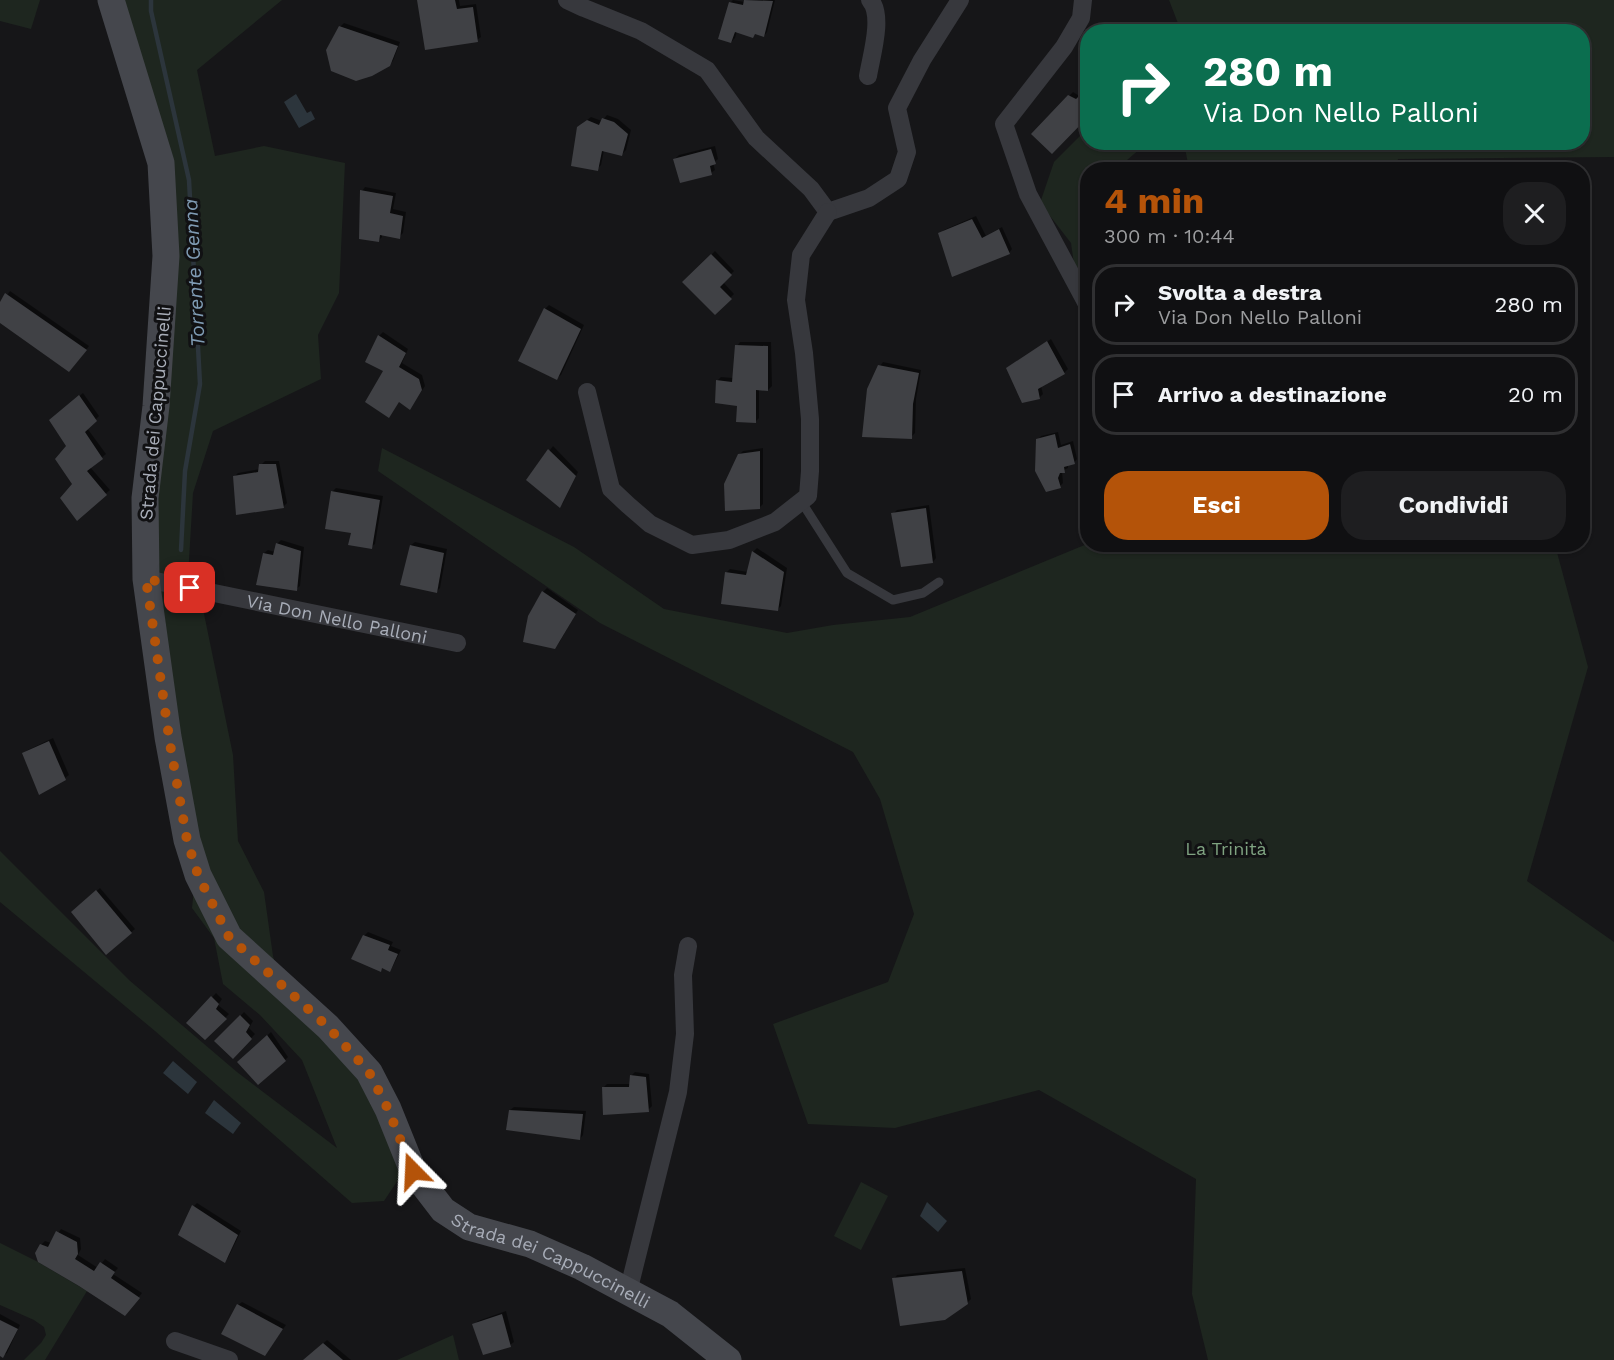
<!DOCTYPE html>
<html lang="it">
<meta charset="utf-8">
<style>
:root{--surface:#101012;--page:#1e1e20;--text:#f1f3f6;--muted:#9c9d9f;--line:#303032;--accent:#b45309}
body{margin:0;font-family:"Work Sans",sans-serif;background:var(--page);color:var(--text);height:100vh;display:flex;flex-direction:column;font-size:22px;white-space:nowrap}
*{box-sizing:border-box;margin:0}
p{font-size:20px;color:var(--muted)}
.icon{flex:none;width:33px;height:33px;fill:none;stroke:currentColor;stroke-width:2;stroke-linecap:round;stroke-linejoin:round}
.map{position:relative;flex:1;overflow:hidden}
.sheet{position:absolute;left:1080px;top:162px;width:510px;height:390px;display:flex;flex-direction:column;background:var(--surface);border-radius:24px;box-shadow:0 2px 4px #0004,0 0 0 2px var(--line)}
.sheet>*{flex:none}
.top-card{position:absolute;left:1080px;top:24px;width:510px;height:126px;border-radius:24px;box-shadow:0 2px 4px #0004,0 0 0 2px var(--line);background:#0b6e4f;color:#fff;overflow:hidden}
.pin{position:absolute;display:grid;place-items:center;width:51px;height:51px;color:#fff;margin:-26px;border-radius:12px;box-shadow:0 3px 9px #0006}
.me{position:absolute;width:66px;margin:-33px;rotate:339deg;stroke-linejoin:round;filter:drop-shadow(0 0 4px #0008)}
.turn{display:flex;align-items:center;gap:21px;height:126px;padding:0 24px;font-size:27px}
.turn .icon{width:78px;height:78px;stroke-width:2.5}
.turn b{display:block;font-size:42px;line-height:51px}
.round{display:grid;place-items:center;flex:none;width:63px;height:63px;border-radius:24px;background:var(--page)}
.head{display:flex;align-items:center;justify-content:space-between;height:102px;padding:0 24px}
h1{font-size:36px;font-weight:700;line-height:45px;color:var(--accent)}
.primary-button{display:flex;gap:12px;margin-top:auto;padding:12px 24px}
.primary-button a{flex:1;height:69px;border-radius:24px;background:var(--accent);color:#fff;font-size:24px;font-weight:700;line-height:69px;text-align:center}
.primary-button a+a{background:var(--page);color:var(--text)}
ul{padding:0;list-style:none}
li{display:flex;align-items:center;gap:18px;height:81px;margin:0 12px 9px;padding:0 12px;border:3px solid var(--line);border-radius:24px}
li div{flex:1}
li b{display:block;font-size:22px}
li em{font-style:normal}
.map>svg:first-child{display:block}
.green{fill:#1e261f}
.water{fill:#2c353c}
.shadow{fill:#0007}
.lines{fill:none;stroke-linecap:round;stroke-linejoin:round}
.stream{stroke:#2c353c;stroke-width:4.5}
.building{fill:#404145}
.lane{stroke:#37383d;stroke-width:9}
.street{stroke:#37383d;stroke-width:18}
.secondary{stroke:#45474d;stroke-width:27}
.route{stroke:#b45309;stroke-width:10;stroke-dasharray:0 18}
.labels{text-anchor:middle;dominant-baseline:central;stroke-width:6;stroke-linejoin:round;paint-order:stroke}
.street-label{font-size:18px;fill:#a8adb8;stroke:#111113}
.park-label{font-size:18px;fill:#7fa381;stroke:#111113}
.water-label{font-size:20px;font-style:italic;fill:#7f9bb3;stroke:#111113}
</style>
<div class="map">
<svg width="1614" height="1360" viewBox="0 0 1614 1360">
<rect width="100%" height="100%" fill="#161618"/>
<!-- green -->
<g class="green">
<path d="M0,0H40L31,29L0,21Z"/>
<path d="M111,0H282L197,70L215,156L264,146L345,163L339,293L318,335L321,379L213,431L193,493L188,577L202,604L233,755L238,841L264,892L273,956L281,985L369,1072L402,1174L384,1201L352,1203L155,1031L0,902V851L129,980L237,1072L337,1148L302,1060L260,1015L223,984L214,938L192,908L196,869L146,579L161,163Z"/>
<path d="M1169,0H1614V157L1398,159L1395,170L1189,169L1184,143L1582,142V32L1181,31Z"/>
<path d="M1087,129L1088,142L1123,143L1141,148L1120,166L1118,169L1088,170L1087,306L1077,285L1071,243L1040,203L1054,162Z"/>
<path d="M382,448L574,547L664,609L787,633L833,625L910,617L1087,544L1555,545L1588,667L1527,881L1614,942V1360H1208L1192,1294L1196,1179L1039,1090L895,1128L808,1124L773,1024L888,982L914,914L880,799L853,752L600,623L378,471Z"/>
<path d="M861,1182L888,1196L861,1250L834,1236Z"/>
<path d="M0,1243L38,1262L87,1291L45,1360H24L41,1343L46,1335L44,1327L34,1320L0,1305Z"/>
<path d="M453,1335L459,1360H397Z"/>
</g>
<!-- water -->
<g class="water">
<path d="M296,94L307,113L311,111L315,119L299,128L284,102Z"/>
<path d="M173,1061L197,1082L188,1094L163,1073Z"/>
<path d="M214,1100L241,1123L233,1134L205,1113Z"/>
<path d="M927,1202L947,1221L938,1232L920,1216Z"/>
</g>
<!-- shadow -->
<g class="shadow">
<path d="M418,0H459L460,6L476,4L481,37L477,40Z"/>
<path d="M733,0L745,2L746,0H775L767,32L764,36L756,33L737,31L735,38L731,42L730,3Z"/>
<path d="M344,23L400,42L393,61L389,65L340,27Z"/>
<path d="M1073,92L1081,97L1088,115L1033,134Z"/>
<path d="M607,115L618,119L631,130L626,150L622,154L604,150L601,165L597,169L583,123L591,117L602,121Z"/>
<path d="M715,146L718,159L713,163L715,170L711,173L675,159L679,155Z"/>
<path d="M1163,166L1164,170H1145Z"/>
<path d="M365,187L396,193L393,209L406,212L403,233L399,237L382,234V237L378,241L362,191Z"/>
<path d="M976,216L986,236L1002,227L1012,249L1009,253L940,234L944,230Z"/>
<path d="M715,251L734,271L723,282L734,294L715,313L684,282Z"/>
<path d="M10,291L89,346L73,367L0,321V305Z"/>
<path d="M549,305L584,325L561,375L557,378L545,309Z"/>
<path d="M383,332L408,349L402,363L422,375L425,386L413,404L399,401L389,416L385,371L379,336Z"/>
<path d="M1051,339L1068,369L1064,373L1041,386L1043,394L1039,398L1008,368Z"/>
<path d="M740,342H771L772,386L768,390L759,389V418L756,421L717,381L721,377L733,378L737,346Z"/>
<path d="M883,362L921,370L916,399L915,433L911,437L880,366Z"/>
<path d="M83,393L99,416L87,428L106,454L90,467L110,490L77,518L74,484L68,446L54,417Z"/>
<path d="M1058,432L1061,445L1073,441L1077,459L1074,463L1068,464V468L1062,471L1063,483L1060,486L1038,440L1041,436Z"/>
<path d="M553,446L578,472L563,503L560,506L528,479Z"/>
<path d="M763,448V504L759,508L739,455L743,451Z"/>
<path d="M265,461H279L287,503L283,507L234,477L238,473L260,469L261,465Z"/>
<path d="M336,488L383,496L375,544L371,547L352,532L332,492Z"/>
<path d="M929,505L936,558L933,562L893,514L897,510Z"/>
<path d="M281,540L304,547L300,586L296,589L264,553L268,550L275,552L277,544Z"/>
<path d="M415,542L447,549L440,588L437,591L411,545Z"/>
<path d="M757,548L787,568L781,606L778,609L726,573L730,569L748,572L753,552Z"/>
<path d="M547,588L578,610L559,643L555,647L543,592Z"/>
<path d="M53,738L69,775L65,778L39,792L24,754L28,750Z"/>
<path d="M100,888L135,929L107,953L77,908Z"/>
<path d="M368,932L393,942L391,946L401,950L393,966L390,970L383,967L380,970L364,936Z"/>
<path d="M216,993L222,999L218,1005L229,1014L205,1038L189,1022Z"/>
<path d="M244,1012L253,1021L249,1028L255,1034L233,1057L217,1041Z"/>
<path d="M271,1032L288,1057L285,1060L239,1062Z"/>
<path d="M635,1072L649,1074L652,1106L648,1110L603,1088L607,1084H631V1076Z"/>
<path d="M514,1107L586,1111L583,1135L580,1139L510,1110Z"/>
<path d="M197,1203L241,1231L228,1258L224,1261L194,1206Z"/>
<path d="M61,1229L80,1238L81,1249L78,1255L98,1268L105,1259L118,1268L113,1274L142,1293L128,1311L41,1245L45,1241L51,1243Z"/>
<path d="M965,1268L971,1299L967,1303L894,1279L897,1275Z"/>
<path d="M242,1302L286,1325L265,1354L238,1305Z"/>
<path d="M506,1311L514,1342L510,1345L474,1325L478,1321Z"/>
<path d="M0,1314L20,1325L7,1353L3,1356L0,1355Z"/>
<path d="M327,1340L351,1360H305Z"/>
</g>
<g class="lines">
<!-- stream -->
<path class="stream" d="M151,0V11L189,180L200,384L185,471L181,550"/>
</g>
<!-- building -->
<g class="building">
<path d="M417,0H455L457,9L473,7L478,42L425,50Z"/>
<path d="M744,0L773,1L764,37L755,34L753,38L735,32L731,43L718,39L729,2L743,5Z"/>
<path d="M339,26L398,46L390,66L372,76L356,81L331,71L326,50Z"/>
<path d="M1088,87V117L1052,154L1031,134L1068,95L1076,99Z"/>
<path d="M602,118L614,122L628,134L622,156L602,151L598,171L571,166L577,127L587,120L599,125Z"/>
<path d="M711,149L716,164L710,166L712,175L680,183L673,159Z"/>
<path d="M360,190L393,196L390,213L403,216L400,239L380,235L379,242L359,239Z"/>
<path d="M972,219L982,238L999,229L1010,254L952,277L938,233Z"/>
<path d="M711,254L732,275L720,287L732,299L715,315L682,282Z"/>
<path d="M5,293L87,350L69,372L0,323V302Z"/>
<path d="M544,308L581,329L557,380L518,361Z"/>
<path d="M378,335L406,353L399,367L419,379L422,390L410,410L399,402L389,418L365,402L383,371L365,362Z"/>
<path d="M1047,341L1065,374L1038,389L1040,399L1022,403L1006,368Z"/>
<path d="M735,345L768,346V391L756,390V423L736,422L737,406L715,403L716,380L732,382Z"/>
<path d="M878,365L919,373L913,404L912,439L862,437L867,389Z"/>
<path d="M79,395L97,421L85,432L103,459L87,471L107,495L77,521L60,498L72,484L55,459L66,446L49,420Z"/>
<path d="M1055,434L1058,448L1070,444L1075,464L1064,467L1065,473H1060L1058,478L1061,488L1046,492L1035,471L1036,439Z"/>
<path d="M548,449L576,476L560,508L526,480Z"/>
<path d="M760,451V509L725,511L724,484L738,454Z"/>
<path d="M259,464H276L284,508L236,515L233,476L258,472Z"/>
<path d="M331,491L380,500L372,549L348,545L351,533L325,529Z"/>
<path d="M926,508L933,563L901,567L891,513Z"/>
<path d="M276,543L301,551L297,591L256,585L263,553L273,555Z"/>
<path d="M410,545L444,553L437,593L400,585Z"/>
<path d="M752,551L784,572L778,611L721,604L725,572L746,575Z"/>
<path d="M542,591L576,614L555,649L523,642L528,616Z"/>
<path d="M49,741L66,780L39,795L22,753Z"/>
<path d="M96,890L132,933L106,955L71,912Z"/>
<path d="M363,935L390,945L388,950L398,954L390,972L382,968L381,972L351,959Z"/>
<path d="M211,996L219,1004L216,1009L227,1019L205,1040L186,1023Z"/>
<path d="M240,1015L250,1025L246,1032L252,1039L233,1059L214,1041Z"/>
<path d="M267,1035L286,1061L258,1085L237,1062Z"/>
<path d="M630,1075L646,1077L649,1112L603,1115L602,1087H629Z"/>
<path d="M509,1110L583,1114L580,1140L506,1130Z"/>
<path d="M192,1205L238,1235L225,1263L178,1235Z"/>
<path d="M56,1231L77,1242L78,1254L75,1259L94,1271L100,1262L115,1272L111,1278L140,1298L125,1316L79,1286L38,1262L35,1253L40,1244L48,1247Z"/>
<path d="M962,1271L968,1304L945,1320L900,1326L892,1278Z"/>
<path d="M237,1304L283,1329L265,1356L221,1334Z"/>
<path d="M502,1314L511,1347L483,1355L472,1324Z"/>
<path d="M0,1320L18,1329L3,1358L0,1356Z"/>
<path d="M323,1343L343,1360H303Z"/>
</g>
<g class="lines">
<!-- lane -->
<path class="lane" d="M801,501L847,573L893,600L923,593L939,582"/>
<!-- street -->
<g class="street">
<path d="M567,0L584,8L641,31L707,70L756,138L811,189L828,212L869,198L898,179L907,152L897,108L922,60L960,0"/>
<path d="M1083,0L1081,18L1064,47L1004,124L1028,194L1088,306"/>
<path d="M868,76C871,57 884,15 870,0"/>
<path d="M587,392L611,489L628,505L650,524L692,545L729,540L775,522L808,496L810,471V419L804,353L796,300L801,255L828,212"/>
<path id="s1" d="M146,579L457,643"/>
<path d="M628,1292L678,1092L685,1034L683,975L688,946"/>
<path d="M175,1341L229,1360"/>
</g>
<!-- secondary -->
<path class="secondary" id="s2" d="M111,0L161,163L166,256L156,406L145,498L146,579L168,737L187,840L198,875L229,937L328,1027L369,1072L388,1109L413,1171L443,1210L469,1227L530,1244L582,1267L670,1314L728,1360"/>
</g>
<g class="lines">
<!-- route -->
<path class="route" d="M190,588L146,579L170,744L187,840L198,875L229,937L328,1027L369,1072L388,1109L413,1171"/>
</g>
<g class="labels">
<!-- street labels -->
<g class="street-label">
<text transform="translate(155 413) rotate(-85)">Strada dei Cappuccinelli</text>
<text stroke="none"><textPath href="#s1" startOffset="195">Via Don Nello Palloni</textPath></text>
<text stroke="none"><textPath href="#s2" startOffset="1430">Strada dei Cappuccinelli</textPath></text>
</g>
<!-- park labels -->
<g class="park-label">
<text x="1226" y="848">La Trinità</text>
</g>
<!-- water labels -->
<g class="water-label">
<text transform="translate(194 273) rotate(-93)">Torrente Genna</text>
</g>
</g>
</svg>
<div class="pin" style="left:190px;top:588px;background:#d93025"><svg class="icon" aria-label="arrive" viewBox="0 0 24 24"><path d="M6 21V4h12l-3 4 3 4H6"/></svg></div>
<svg class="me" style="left:413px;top:1171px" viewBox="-20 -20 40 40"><path d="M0-17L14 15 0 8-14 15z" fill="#b45309" stroke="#fff" stroke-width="4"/></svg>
<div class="top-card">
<div class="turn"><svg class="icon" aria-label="right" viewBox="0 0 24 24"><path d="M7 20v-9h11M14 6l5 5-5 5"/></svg><div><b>280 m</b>Via Don Nello Palloni</div></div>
</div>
<section class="sheet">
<div class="head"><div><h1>4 min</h1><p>300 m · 10:44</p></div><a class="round"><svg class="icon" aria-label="close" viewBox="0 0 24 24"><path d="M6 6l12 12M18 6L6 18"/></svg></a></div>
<ul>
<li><svg class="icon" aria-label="right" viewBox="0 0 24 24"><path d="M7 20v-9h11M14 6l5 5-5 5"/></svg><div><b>Svolta a destra</b><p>Via Don Nello Palloni</p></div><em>280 m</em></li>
<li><svg class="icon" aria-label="arrive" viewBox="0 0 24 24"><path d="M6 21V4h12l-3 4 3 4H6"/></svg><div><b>Arrivo a destinazione</b></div><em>20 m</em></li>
</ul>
<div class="primary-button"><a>Esci</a><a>Condividi</a></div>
</section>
</div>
